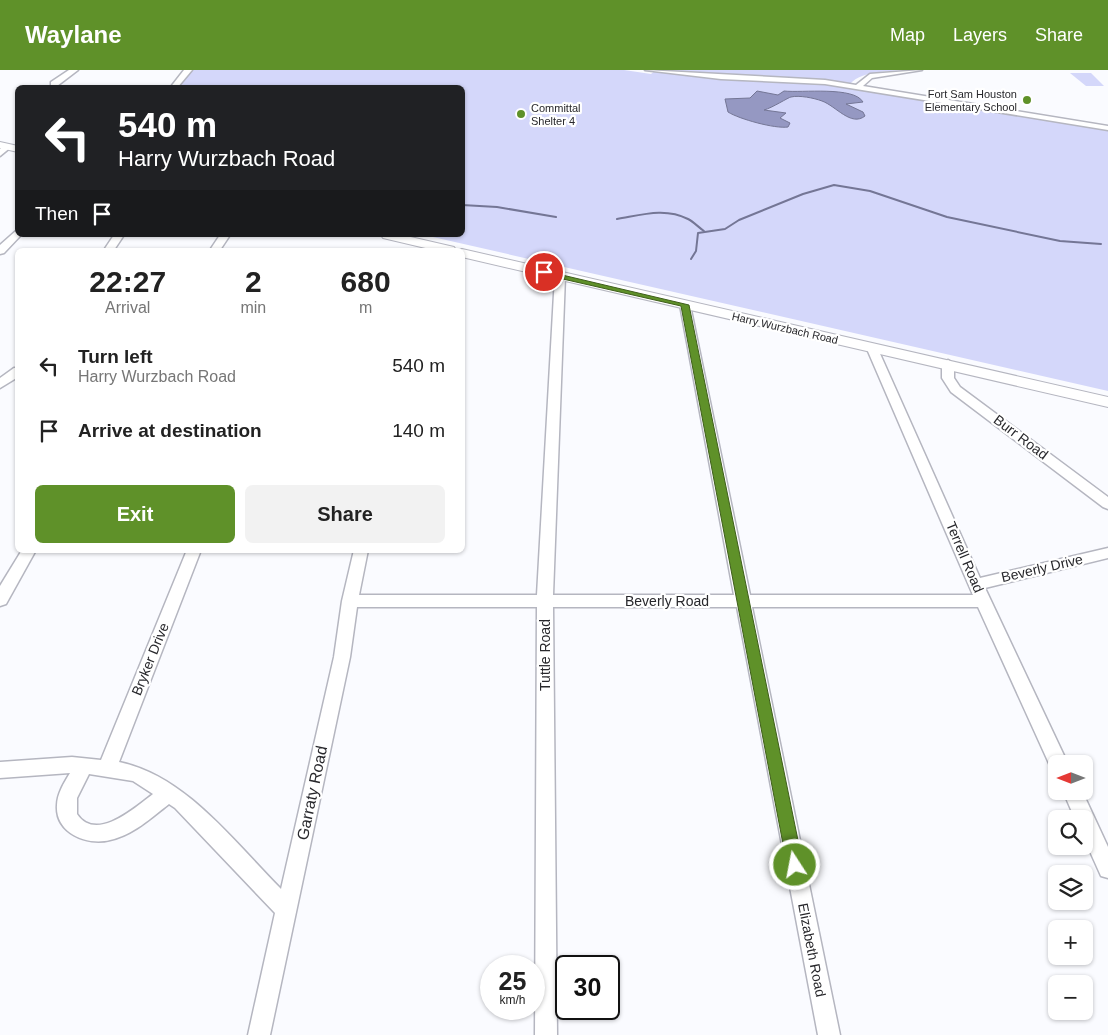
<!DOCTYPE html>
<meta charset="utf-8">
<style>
:root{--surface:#fff;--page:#f2f2f2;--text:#222;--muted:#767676;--accent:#5f9129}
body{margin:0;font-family:Helvetica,sans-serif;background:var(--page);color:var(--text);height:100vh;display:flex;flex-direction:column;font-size:19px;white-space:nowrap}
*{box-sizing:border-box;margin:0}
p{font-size:16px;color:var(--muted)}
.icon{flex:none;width:28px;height:28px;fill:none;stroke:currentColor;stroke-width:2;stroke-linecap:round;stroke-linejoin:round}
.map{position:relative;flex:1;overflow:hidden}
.side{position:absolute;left:15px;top:178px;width:450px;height:305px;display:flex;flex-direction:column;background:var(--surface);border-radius:8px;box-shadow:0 1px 4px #0004}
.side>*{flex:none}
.banner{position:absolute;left:15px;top:15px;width:450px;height:152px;border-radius:8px;box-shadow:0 1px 4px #0004;background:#202124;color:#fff;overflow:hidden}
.needle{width:32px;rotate:270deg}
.fabs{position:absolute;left:1048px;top:685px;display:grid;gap:10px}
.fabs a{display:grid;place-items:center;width:45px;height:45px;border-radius:8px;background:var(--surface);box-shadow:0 1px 4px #0004;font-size:25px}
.speed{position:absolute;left:480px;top:885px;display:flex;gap:10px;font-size:25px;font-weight:700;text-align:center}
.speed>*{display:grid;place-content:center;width:65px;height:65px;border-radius:50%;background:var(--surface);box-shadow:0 1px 4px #0004;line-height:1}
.speed small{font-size:12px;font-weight:400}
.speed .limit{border:2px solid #111;border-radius:8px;background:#fff;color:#111}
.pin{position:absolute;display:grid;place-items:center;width:42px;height:42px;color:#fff;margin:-21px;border:2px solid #fff;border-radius:50%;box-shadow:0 1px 5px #0007}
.me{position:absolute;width:55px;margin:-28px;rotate:349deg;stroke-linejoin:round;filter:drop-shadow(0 0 4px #0008)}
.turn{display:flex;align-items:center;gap:18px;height:105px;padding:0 20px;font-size:22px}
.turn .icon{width:65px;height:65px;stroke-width:2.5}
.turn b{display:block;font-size:35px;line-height:42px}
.then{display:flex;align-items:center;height:48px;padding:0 20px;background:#0003;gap:10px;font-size:19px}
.eta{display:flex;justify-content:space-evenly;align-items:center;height:85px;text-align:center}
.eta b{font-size:30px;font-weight:700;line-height:35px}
.action{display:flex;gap:10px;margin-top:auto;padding:10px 20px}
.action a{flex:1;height:58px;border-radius:8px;background:var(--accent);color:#fff;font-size:20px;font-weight:700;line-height:58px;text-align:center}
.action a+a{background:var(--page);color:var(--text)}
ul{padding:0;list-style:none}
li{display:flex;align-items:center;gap:15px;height:65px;padding:0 20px}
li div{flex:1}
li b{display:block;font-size:19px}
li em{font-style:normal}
header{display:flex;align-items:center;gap:30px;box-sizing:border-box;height:70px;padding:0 25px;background:var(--accent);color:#fff}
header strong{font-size:24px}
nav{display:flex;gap:28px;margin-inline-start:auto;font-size:18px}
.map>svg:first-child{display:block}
.green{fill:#d4d7fa}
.water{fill:#9598c2;stroke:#747695}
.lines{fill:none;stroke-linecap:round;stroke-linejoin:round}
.stream{stroke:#747695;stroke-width:2}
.minor-casing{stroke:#b5b6c0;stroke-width:3}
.major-casing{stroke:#b5b6c0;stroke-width:2}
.minor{fill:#fff;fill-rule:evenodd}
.major{fill:#fff;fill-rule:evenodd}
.route{fill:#5f9129;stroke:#3e5e1b}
.poi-dot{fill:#5f9129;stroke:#fff;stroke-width:2}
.labels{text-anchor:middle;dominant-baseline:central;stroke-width:4.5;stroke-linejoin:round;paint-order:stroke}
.far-poi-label{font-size:11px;fill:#28282c;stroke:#fff;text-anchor:end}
.far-street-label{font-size:11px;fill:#28282c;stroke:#fff}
.street-label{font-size:14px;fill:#28282c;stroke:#fff}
.near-street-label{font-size:16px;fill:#28282c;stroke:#fff}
</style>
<header>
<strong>Waylane</strong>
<nav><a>Map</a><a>Layers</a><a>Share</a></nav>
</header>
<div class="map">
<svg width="1108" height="965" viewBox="0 0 1108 965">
<rect width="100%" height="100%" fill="#fafbff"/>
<!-- green -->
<g class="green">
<path d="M191,0H624L651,4L656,0H905C888,2 858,0 848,17L1108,59V321L424,165H462V18H176Z"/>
<path d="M1070,3H1091L1104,16H1086Z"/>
</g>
<!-- water -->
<path class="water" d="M757,21L778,25L784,21C802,23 854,16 863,32L846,34L863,42L865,46C851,57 836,36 822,31C814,28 799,25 791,27C789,27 772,38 764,40L786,43L780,48L790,53L788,57C775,59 739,49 728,42L725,29L750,28Z"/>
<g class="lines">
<!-- stream -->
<g class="stream">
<path d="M462,135L497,137L556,147"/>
<path d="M617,149C641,145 665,137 688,149C694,152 698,157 704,161"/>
<path d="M691,189L696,181L698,163L725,159L739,150L803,124L834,115L870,121L947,147L1060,171L1101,174"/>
</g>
<defs>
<g id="minor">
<path d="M69,0H78L57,16H51V12Z"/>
<path d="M184,0H192L177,18H170Z"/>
<path d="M645,0L825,10L856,15L870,4L922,0L872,8L863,16L1108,56V60L825,14L721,9Z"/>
<path d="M4,75L11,77L0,86V79Z"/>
<path d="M18,159V165H21L4,183L0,184V175Z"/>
<path d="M114,165H124L114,180H104Z"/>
<path d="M220,165H230L220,180H210Z"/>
<path d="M560,203L565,206L553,525H734L680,235L685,232L690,235L750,525H973L867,279L869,277H877L980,508L1108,478V488L985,518L1068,694H1056V701L1052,700L978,537H752L840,965H818L737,537H553L557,965H535L537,537H357L350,587L270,965H248L275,843L175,738L169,734C151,748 133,765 110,770C87,776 55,763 57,735C57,724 64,713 70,703L0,708V692L72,687L101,690L187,480H201L119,692C185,705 235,773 281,819L334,587L342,531L354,480H368L359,525H537L555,206ZM89,704L133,711L153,724C136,737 96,773 77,744V728Z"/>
<path d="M948,290L954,294V308L960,317L1108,427V439L1103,437L951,322L942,308V294Z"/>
<path d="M14,298H18V307L0,318V308Z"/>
<path d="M22,480H36L6,534L0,536V516Z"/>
<path d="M1063,721H1082L1108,777V808L1101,806L1084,768V749H1075Z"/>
</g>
<g id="major">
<path d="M0,72L18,76V82L0,78Z"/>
<path d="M381,165H402L454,177L456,180H434L383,168Z"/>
<path d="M462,179L1108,327V337L462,187V180H459Z"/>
</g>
</defs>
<!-- minor casing -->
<use href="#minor" class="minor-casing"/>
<!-- major casing -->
<use href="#major" class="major-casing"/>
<!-- minor -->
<use href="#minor" class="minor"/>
<!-- major -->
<use href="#major" class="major"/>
</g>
<!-- route -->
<path class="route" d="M541,200L689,235L803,795L800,800L795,802L789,800L787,795L681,236L541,204Z"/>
<!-- markers -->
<g class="poi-dot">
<circle cx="1027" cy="30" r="5"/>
<circle cx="521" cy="44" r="5"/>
</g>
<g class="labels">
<!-- far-poi labels -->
<g class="far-poi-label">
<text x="1017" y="24">Fort Sam Houston<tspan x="1017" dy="13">Elementary School</tspan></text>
<text x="531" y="38" text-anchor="start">Committal<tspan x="531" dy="13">Shelter 4</tspan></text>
</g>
<!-- far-street labels -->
<g class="far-street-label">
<text transform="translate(785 258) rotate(13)">Harry Wurzbach Road</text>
</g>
<!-- street labels -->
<g class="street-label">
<text transform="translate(1021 367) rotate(37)">Burr Road</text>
<text transform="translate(965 487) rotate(67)">Terrell Road</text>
<text transform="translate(1042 498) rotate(-13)">Beverly Drive</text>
<text x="667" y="531">Beverly Road</text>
<text transform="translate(545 585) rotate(-90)">Tuttle Road</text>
<text transform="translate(150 589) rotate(-68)">Bryker Drive</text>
<text transform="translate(812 880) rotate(79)">Elizabeth Road</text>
</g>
<!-- near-street labels -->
<g class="near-street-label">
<text transform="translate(312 723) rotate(-78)">Garraty Road</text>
</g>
</g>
</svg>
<div class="fabs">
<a><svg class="needle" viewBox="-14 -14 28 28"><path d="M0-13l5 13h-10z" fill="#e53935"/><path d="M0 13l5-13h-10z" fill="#767676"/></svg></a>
<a><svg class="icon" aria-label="search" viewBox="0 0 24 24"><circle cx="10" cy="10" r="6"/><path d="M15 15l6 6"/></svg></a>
<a><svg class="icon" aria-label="layers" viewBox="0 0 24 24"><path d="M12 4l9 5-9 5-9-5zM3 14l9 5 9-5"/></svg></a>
<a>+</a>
<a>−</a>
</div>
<div class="speed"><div>25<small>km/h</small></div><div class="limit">30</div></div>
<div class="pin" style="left:544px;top:202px;background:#d93025"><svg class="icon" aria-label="arrive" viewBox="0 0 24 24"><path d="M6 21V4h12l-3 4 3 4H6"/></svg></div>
<svg class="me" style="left:795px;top:795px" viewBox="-20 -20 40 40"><circle r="17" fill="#5f9129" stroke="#fff" stroke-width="3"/><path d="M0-11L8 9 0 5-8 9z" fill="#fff"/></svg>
<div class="banner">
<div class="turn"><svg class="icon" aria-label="left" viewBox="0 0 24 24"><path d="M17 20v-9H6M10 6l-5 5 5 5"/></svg><div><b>540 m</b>Harry Wurzbach Road</div></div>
<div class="then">Then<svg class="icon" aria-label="arrive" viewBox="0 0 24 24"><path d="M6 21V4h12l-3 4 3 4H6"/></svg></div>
</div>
<section class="side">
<div class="eta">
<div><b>22:27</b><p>Arrival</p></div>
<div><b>2</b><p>min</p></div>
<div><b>680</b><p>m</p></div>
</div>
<ul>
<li><svg class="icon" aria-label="left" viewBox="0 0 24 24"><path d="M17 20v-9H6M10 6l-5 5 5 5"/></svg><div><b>Turn left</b><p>Harry Wurzbach Road</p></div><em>540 m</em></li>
<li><svg class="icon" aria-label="arrive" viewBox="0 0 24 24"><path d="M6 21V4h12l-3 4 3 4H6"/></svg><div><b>Arrive at destination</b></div><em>140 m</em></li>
</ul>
<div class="action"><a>Exit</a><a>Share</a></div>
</section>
</div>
